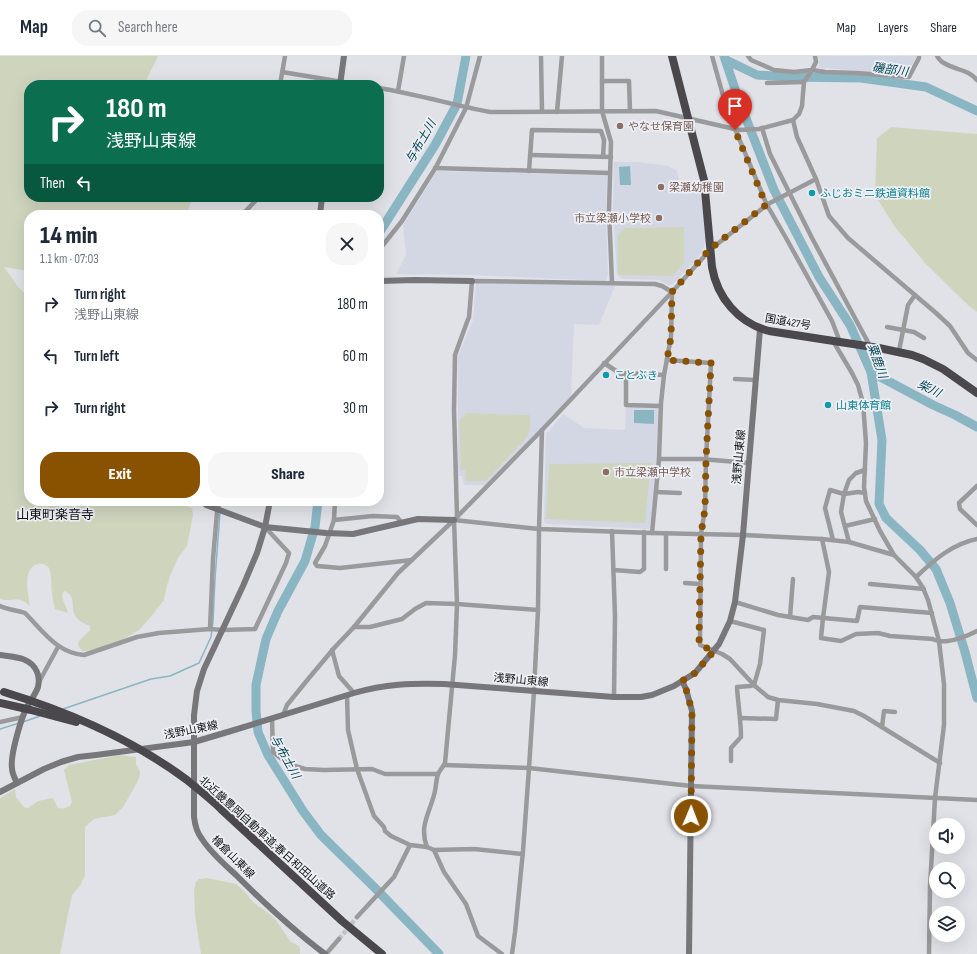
<!DOCTYPE html>
<meta charset="utf-8">
<style>
:root{--surface:#fff;--page:#f6f6f7;--text:#1f2937;--muted:#747a83;--line:#e0e1e3;--accent:#885200}
body{margin:0;font-family:"Sofia Sans Condensed","Noto Sans JP",sans-serif;background:var(--page);color:var(--text);height:100vh;display:flex;flex-direction:column;font-size:15px;white-space:nowrap}
*{box-sizing:border-box;margin:0}
p{font-size:13px;color:var(--muted)}
.icon{flex:none;width:22px;height:22px;fill:none;stroke:currentColor;stroke-width:2;stroke-linecap:round;stroke-linejoin:round}
.map{position:relative;flex:1;overflow:hidden}
.details{position:absolute;left:24px;top:154px;width:360px;height:296px;display:flex;flex-direction:column;background:var(--surface);border-radius:16px;box-shadow:0 4px 16px #0002}
.details>*{flex:none}
.banner{position:absolute;left:24px;top:24px;width:360px;height:122px;border-radius:16px;box-shadow:0 4px 16px #0002;background:#0b6e4f;color:#fff;overflow:hidden}
.controls{position:absolute;left:929px;top:762px;display:grid;gap:8px}
.controls a{display:grid;place-items:center;width:36px;height:36px;border-radius:50%;background:var(--surface);box-shadow:0 4px 16px #0002;font-size:20px}
.pin{position:absolute;display:grid;place-items:center;width:34px;height:34px;color:#fff;margin:-41px -17px;border-radius:50% 50% 50% 0;rotate:-45deg;box-shadow:0 0 4px #0007}
.pin .icon{rotate:45deg}
.me{position:absolute;width:44px;margin:-22px;rotate:1deg;stroke-linejoin:round;filter:drop-shadow(0 0 3px #0008)}
.turn{display:flex;align-items:center;gap:14px;height:84px;padding:0 16px;font-size:18px}
.turn .icon{width:52px;height:52px;stroke-width:2.5}
.turn b{display:block;font-size:28px;line-height:34px}
.then{display:flex;align-items:center;height:38px;padding:0 16px;background:#0003;gap:8px;font-size:15px}
.round{display:grid;place-items:center;flex:none;width:42px;height:42px;border-radius:16px;background:var(--page)}
.head{display:flex;align-items:center;justify-content:space-between;height:68px;padding:0 16px}
h1{font-size:24px;font-weight:800;line-height:30px}
.button{display:flex;gap:8px;margin-top:auto;padding:8px 16px}
.button a{flex:1;height:46px;border-radius:16px;background:var(--accent);color:#fff;font-size:16px;font-weight:800;line-height:46px;text-align:center}
.button a+a{background:var(--page);color:var(--text)}
ul{padding:0;list-style:none}
li{display:flex;align-items:center;gap:12px;height:52px;padding:0 16px}
li div{flex:1}
li b{display:block;font-size:15px}
li em{font-style:normal}
header{display:flex;align-items:center;gap:24px;box-sizing:border-box;height:56px;padding:0 20px;background:var(--surface);border-bottom:1px solid var(--line)}
header strong{font-size:19px}
nav{display:flex;gap:22px;margin-inline-start:auto;font-size:14px}
.search{width:280px;height:36px;background:var(--page);display:flex;align-items:center;gap:10px;box-sizing:border-box;padding:0 14px;border-radius:16px;color:var(--muted);font-size:15px}
.map>svg:first-child{display:block}
.built{fill:#d3d7e4}
.green{fill:#cfd5bd}
.water{fill:#8ab5c2}
.lines{fill:none;stroke-linecap:round;stroke-linejoin:round}
.stream{stroke:#8ab5c2;stroke-width:1.5}
.river{stroke:#8ab5c2;stroke-width:9}
.street-tunnel{stroke:#c1c3c8;stroke-width:4.5;stroke-dasharray:4.5 2;stroke-linecap:butt}
.street{stroke:#9a999c;stroke-width:4.5}
.secondary{stroke:#77767a;stroke-width:6}
.highway{stroke:#4a484d;stroke-width:8}
.highway-bridge{stroke:#4a484d;stroke-width:8}
.route{stroke:#885200;stroke-width:7;stroke-dasharray:0 12.6}
.education-dot{fill:#8d6e63;stroke:#edeff5;stroke-width:1.5}
.culture-dot{fill:#0f9aa8;stroke:#edeff5;stroke-width:1.5}
.labels{text-anchor:middle;dominant-baseline:central;stroke-width:3.5;stroke-linejoin:round;paint-order:stroke}
.education-label{font-size:11px;fill:#785e54;stroke:#edeff5;text-anchor:start}
.culture-label{font-size:11px;fill:#0d838f;stroke:#edeff5;text-anchor:start}
.street-label{font-size:11px;fill:#111214;stroke:#edeff5}
.water-label{font-size:12px;font-style:italic;fill:#054655;stroke:#edeff5}
.quarter-label{font-size:13px;fill:#111214;stroke:#edeff5}
</style>
<header>
<strong>Map</strong>
<div class="search"><svg class="icon" aria-label="search" viewBox="0 0 24 24"><circle cx="10" cy="10" r="6"/><path d="M15 15l6 6"/></svg>Search here</div>
<nav><a>Map</a><a>Layers</a><a>Share</a></nav>
</header>
<div class="map">
<svg width="977" height="898" viewBox="0 0 977 898">
<rect width="100%" height="100%" fill="#e0e2e8"/>
<!-- built -->
<g class="built">
<path d="M818,0H916V2L907,18L820,12Z"/>
<path d="M614,106H638L669,110L677,115L681,136L700,134L703,154L706,184H705L704,190L701,198L673,228L668,229L659,224L623,223L617,219L613,153Z"/>
<path d="M437,115L607,119L606,162L608,217L606,225L473,219L396,218L406,199L403,169Z"/>
<path d="M477,227L615,230L599,269L574,268L571,341L485,429H464L462,420H458V300L473,264L476,228Z"/>
<path d="M657,350L659,352L658,401L652,456L650,472L649,473L546,468L544,466L546,378L563,358L584,372L625,374L626,351Z"/>
</g>
<!-- green -->
<g class="green">
<path d="M0,0H158L144,29H29V141H193L186,159H29V215L4,211L19,232L29,241V445H173L192,452L193,459L187,490L178,502L172,515L167,529L164,544L150,562L139,574L110,591L86,595H82L78,589L79,585L90,574V570C86,568 80,566 77,562C69,555 78,539 64,535C59,542 67,549 68,557L55,553C54,547 52,542 52,537C51,531 52,518 49,512C47,509 42,507 38,508C22,511 28,539 30,550C17,538 14,547 0,543Z"/>
<path d="M891,71L977,78V256L969,250L926,208L895,171L875,139L877,82Z"/>
<path d="M684,171V207L673,220L622,219L618,218V179L624,172Z"/>
<path d="M466,357L530,359V373L527,381L486,425H466L465,414H461L459,365Z"/>
<path d="M651,407L645,467L546,463L549,408Z"/>
<path d="M120,699L136,701V708L140,715V719L137,727L123,751L115,759L94,763L85,771V819L80,830L72,839L60,898H0V742L15,733L16,741L24,751L28,752L38,745L53,742L58,752C63,753 65,752 70,750L72,746L64,714L69,709Z"/>
<path d="M207,822L236,828L242,833L254,847L267,856L275,863L291,886L299,890L300,893V898H201L195,860L194,835L196,826L199,823Z"/>
</g>
<!-- water -->
<g class="water">
<path d="M630,110L631,129H620L619,111Z"/>
<path d="M634,354H654V368L634,367Z"/>
</g>
<g class="lines">
<!-- stream -->
<g class="stream">
<path d="M220,452L221,445"/>
<path d="M63,653L151,623L170,620L199,607L211,581L213,566L215,523L220,456"/>
<path d="M23,666L40,660"/>
<path d="M0,673L19,667"/>
</g>
<!-- river -->
<g class="river">
<path d="M724,0L738,42L774,134L819,221L850,269L871,316L882,384L879,448L886,462L920,494L936,513L950,547L965,596L977,642"/>
<path d="M726,4L757,19L788,21L861,22L926,31L977,55"/>
<path d="M379,177L435,89L457,48L466,0"/>
<path d="M871,316L933,349L955,359L977,371"/>
<path d="M318,445L315,471L305,505L278,555L266,583L256,629V655L258,676L268,699L303,755L321,779L374,831L439,898"/>
</g>
<!-- street-tunnel -->
<path class="street-tunnel" d="M339,883L357,861"/>
<!-- street -->
<g class="street">
<path d="M541,0L542,56"/>
<path d="M602,0V55L611,86L609,154L612,227"/>
<path d="M712,0L724,43L735,73L767,149L786,182L832,265L840,286"/>
<path d="M748,0L751,4L774,14L794,16L812,14L825,16L857,17L909,21L919,2V0"/>
<path d="M937,0C939,3 941,6 944,7C955,14 968,13 977,24"/>
<path d="M282,16L361,29"/>
<path d="M602,25H629L630,55"/>
<path d="M767,27L804,26"/>
<path d="M280,29L285,0"/>
<path d="M379,32C416,38 453,49 490,56L656,55L739,74L759,73L793,64L799,58L802,50L804,26L812,14L816,6L815,0"/>
<path d="M398,35L404,0"/>
<path d="M557,56L562,0"/>
<path d="M793,64L797,81L816,123L829,160L848,182L936,257L950,270L968,297L977,304"/>
<path d="M762,72L770,98L812,182L870,290"/>
<path d="M530,99L611,101"/>
<path d="M435,112L610,117"/>
<path d="M529,115L532,74L601,75L604,84L603,101"/>
<path d="M244,156L260,159"/>
<path d="M242,159L259,141"/>
<path d="M379,194L402,165L436,111L466,52L480,0"/>
<path d="M887,271L914,276L924,282"/>
<path d="M833,285L852,317L858,329L863,347L866,387L864,431L866,445L880,475L894,499L916,521L923,532L928,544L939,585L944,628V669L935,742L930,831L929,898"/>
<path d="M899,295L908,249L915,239"/>
<path d="M667,304L711,307L706,404L705,453L701,478L700,589L722,598L730,603L755,630L768,641L778,644L817,648L854,655L864,660L940,707"/>
<path d="M604,307L624,320L626,324V349L661,350"/>
<path d="M622,318L626,317L664,319"/>
<path d="M735,323L756,324"/>
<path d="M659,403H701L749,407"/>
<path d="M977,430L959,447L960,453L977,469"/>
<path d="M656,436L680,437"/>
<path d="M457,460L454,354L455,299L467,266L469,261L472,225L655,228L662,230L672,236"/>
<path d="M334,464L335,445"/>
<path d="M454,464L539,473L652,477L743,479L822,483L849,486L894,499"/>
<path d="M402,467L397,461L373,460L334,464L325,490L315,507L317,510L340,512L412,504"/>
<path d="M845,470L875,463"/>
<path d="M612,475L615,560L614,641"/>
<path d="M652,477L659,403L661,347L664,319L671,281L672,236"/>
<path d="M822,483L829,516L823,562L821,582L841,585L856,578L878,577L890,580L933,583C934,584 939,585 939,585C949,587 968,580 977,575"/>
<path d="M833,484L825,452L830,434L844,438L858,436L865,437"/>
<path d="M849,486L841,456L844,438L849,424L856,417L865,414"/>
<path d="M666,513V477"/>
<path d="M614,514L640,516L644,513V476"/>
<path d="M916,521C934,504 952,488 977,483"/>
<path d="M685,527L700,528"/>
<path d="M870,528L924,533"/>
<path d="M735,546L778,559L808,564L813,561L857,565L860,551L932,557"/>
<path d="M0,550C8,554 17,554 25,557C43,575 57,597 84,599L137,581L159,577L210,573L223,574L255,573L286,507L289,497L265,471"/>
<path d="M790,561L793,523"/>
<path d="M730,565L764,574L760,608L754,629L750,630L737,631C738,648 741,664 741,681L731,692V705"/>
<path d="M354,571H370L402,563L415,553L426,547L457,548L538,554"/>
<path d="M210,573L213,503L218,445"/>
<path d="M332,594L339,620L354,637"/>
<path d="M39,626L58,591"/>
<path d="M347,639L348,674L357,713L374,760L384,771L385,775L391,780L410,789L427,791L434,794L474,793L522,798"/>
<path d="M283,659L287,649L309,622L335,591L354,571L398,517L454,464L542,374L672,236L711,193L768,148L816,123"/>
<path d="M740,662L776,663L778,644"/>
<path d="M272,663L273,696L288,708L305,713L324,714L372,713L385,718H438"/>
<path d="M0,666L23,661"/>
<path d="M882,671L884,655L895,656"/>
<path d="M444,709L529,712L691,730L977,744"/>
<path d="M427,791C419,771 429,758 434,739C436,733 436,724 438,718C440,714 443,711 445,707L455,599L457,548L454,464"/>
<path d="M434,794L444,816L466,848L478,880L502,898"/>
<path d="M357,861L394,821L410,789"/>
<path d="M326,898L339,883"/>
<path d="M512,898L515,876L523,795L529,712L534,635L538,554L539,473L542,374"/>
</g>
<!-- secondary -->
<g class="secondary">
<path d="M340,29L344,0"/>
<path d="M320,159L322,141"/>
<path d="M379,225L415,224L472,225"/>
<path d="M270,445L265,471L257,497L243,530L204,613L197,635L194,659V761C195,769 197,777 202,783C211,797 224,808 236,819C264,847 293,874 325,898"/>
<path d="M206,449L265,471L326,477L353,478L418,463L454,464"/>
<path d="M0,599C14,601 31,601 37,616C39,620 39,626 38,631C35,640 28,647 25,655C20,667 10,700 12,712C12,718 15,722 17,727"/>
<path d="M682,625L686,633L692,655L689,898"/>
<path d="M0,736L44,713L61,706L78,701L96,699L194,686L231,675L354,637C385,628 412,627 444,628L614,641H641L652,639L674,630L695,617L719,588L730,565L735,546L743,479L760,273"/>
</g>
<!-- highway -->
<g class="highway">
<path d="M672,0L704,124L712,211C717,241 738,267 769,275L879,292L912,299L923,303L943,313L977,337"/>
<path d="M222,754L342,865L382,898"/>
</g>
<!-- highway-bridge -->
<g class="highway-bridge">
<path d="M4,636C69,656 132,683 187,724C199,734 211,743 222,754"/>
<path d="M0,647L31,654L76,666"/>
</g>
</g>
<g class="lines">
<!-- route -->
<path class="route" d="M691,760L692,655L686,633L682,625L695,617L714,595L700,589L699,583L701,478L705,453L706,404L711,307L667,304L671,281L672,236L710,193L766,149L735,74"/>
</g>
<!-- markers -->
<g class="education-dot">
<circle cx="620" cy="70" r="4"/>
<circle cx="661" cy="131" r="4"/>
<circle cx="659" cy="162" r="4"/>
<circle cx="606" cy="416" r="4"/>
</g>
<g class="culture-dot">
<circle cx="812" cy="137" r="4"/>
<circle cx="606" cy="319" r="4"/>
<circle cx="828" cy="349" r="4"/>
</g>
<g class="labels">
<!-- education labels -->
<g class="education-label">
<text x="628" y="70">やなせ保育園</text>
<text x="669" y="131">梁瀬幼稚園</text>
<text x="651" y="162" text-anchor="end">市立梁瀬小学校</text>
<text x="614" y="416">市立梁瀬中学校</text>
</g>
<!-- culture labels -->
<g class="culture-label">
<text x="820" y="137">ふじおミニ鉄道資料館</text>
<text x="614" y="319">ことぶき</text>
<text x="836" y="349">山東体育館</text>
</g>
<!-- street labels -->
<g class="street-label">
<text transform="translate(788 266) rotate(10)">国道427号</text>
<text transform="translate(739 401) rotate(-85)">浅野山東線</text>
<text transform="translate(521 624) rotate(5)">浅野山東線</text>
<text transform="translate(191 674) rotate(-11)">浅野山東線</text>
<text transform="translate(267 782) rotate(42)">北近畿豊岡自動車道;春日和田山道路</text>
<text transform="translate(233 801) rotate(45)">檜倉山東線</text>
</g>
<!-- water labels -->
<g class="water-label">
<text transform="translate(890 14) rotate(8)">磯部川</text>
<text transform="translate(421 86) rotate(-60)">与布土川</text>
<text transform="translate(877 305) rotate(71)">粟鹿川</text>
<text transform="translate(929 333) rotate(27)">柴川</text>
<text transform="translate(285 701) rotate(61)">与布土川</text>
</g>
<!-- quarter labels -->
<g class="quarter-label">
<text x="55" y="459">山東町楽音寺</text>
</g>
</g>
</svg>
<div class="controls">
<a><svg class="icon" aria-label="sound" viewBox="0 0 24 24"><path d="M4 9h4l5-4v14l-5-4H4zM17 9q2 3 0 6"/></svg></a>
<a><svg class="icon" aria-label="search" viewBox="0 0 24 24"><circle cx="10" cy="10" r="6"/><path d="M15 15l6 6"/></svg></a>
<a><svg class="icon" aria-label="layers" viewBox="0 0 24 24"><path d="M12 4l9 5-9 5-9-5zM3 14l9 5 9-5"/></svg></a>
</div>
<div class="pin" style="left:735px;top:74px;background:#d93025"><svg class="icon" aria-label="arrive" viewBox="0 0 24 24"><path d="M6 21V4h12l-3 4 3 4H6"/></svg></div>
<svg class="me" style="left:691px;top:760px" viewBox="-20 -20 40 40"><circle r="17" fill="#885200" stroke="#fff" stroke-width="3"/><path d="M0-11L8 9 0 5-8 9z" fill="#fff"/></svg>
<div class="banner">
<div class="turn"><svg class="icon" aria-label="right" viewBox="0 0 24 24"><path d="M7 20v-9h11M14 6l5 5-5 5"/></svg><div><b>180 m</b>浅野山東線</div></div>
<div class="then">Then<svg class="icon" aria-label="left" viewBox="0 0 24 24"><path d="M17 20v-9H6M10 6l-5 5 5 5"/></svg></div>
</div>
<section class="details">
<div class="head"><div><h1>14 min</h1><p>1.1 km · 07:03</p></div><a class="round"><svg class="icon" aria-label="close" viewBox="0 0 24 24"><path d="M6 6l12 12M18 6L6 18"/></svg></a></div>
<ul>
<li><svg class="icon" aria-label="right" viewBox="0 0 24 24"><path d="M7 20v-9h11M14 6l5 5-5 5"/></svg><div><b>Turn right</b><p>浅野山東線</p></div><em>180 m</em></li>
<li><svg class="icon" aria-label="left" viewBox="0 0 24 24"><path d="M17 20v-9H6M10 6l-5 5 5 5"/></svg><div><b>Turn left</b></div><em>60 m</em></li>
<li><svg class="icon" aria-label="right" viewBox="0 0 24 24"><path d="M7 20v-9h11M14 6l5 5-5 5"/></svg><div><b>Turn right</b></div><em>30 m</em></li>
</ul>
<div class="button"><a>Exit</a><a>Share</a></div>
</section>
</div>
